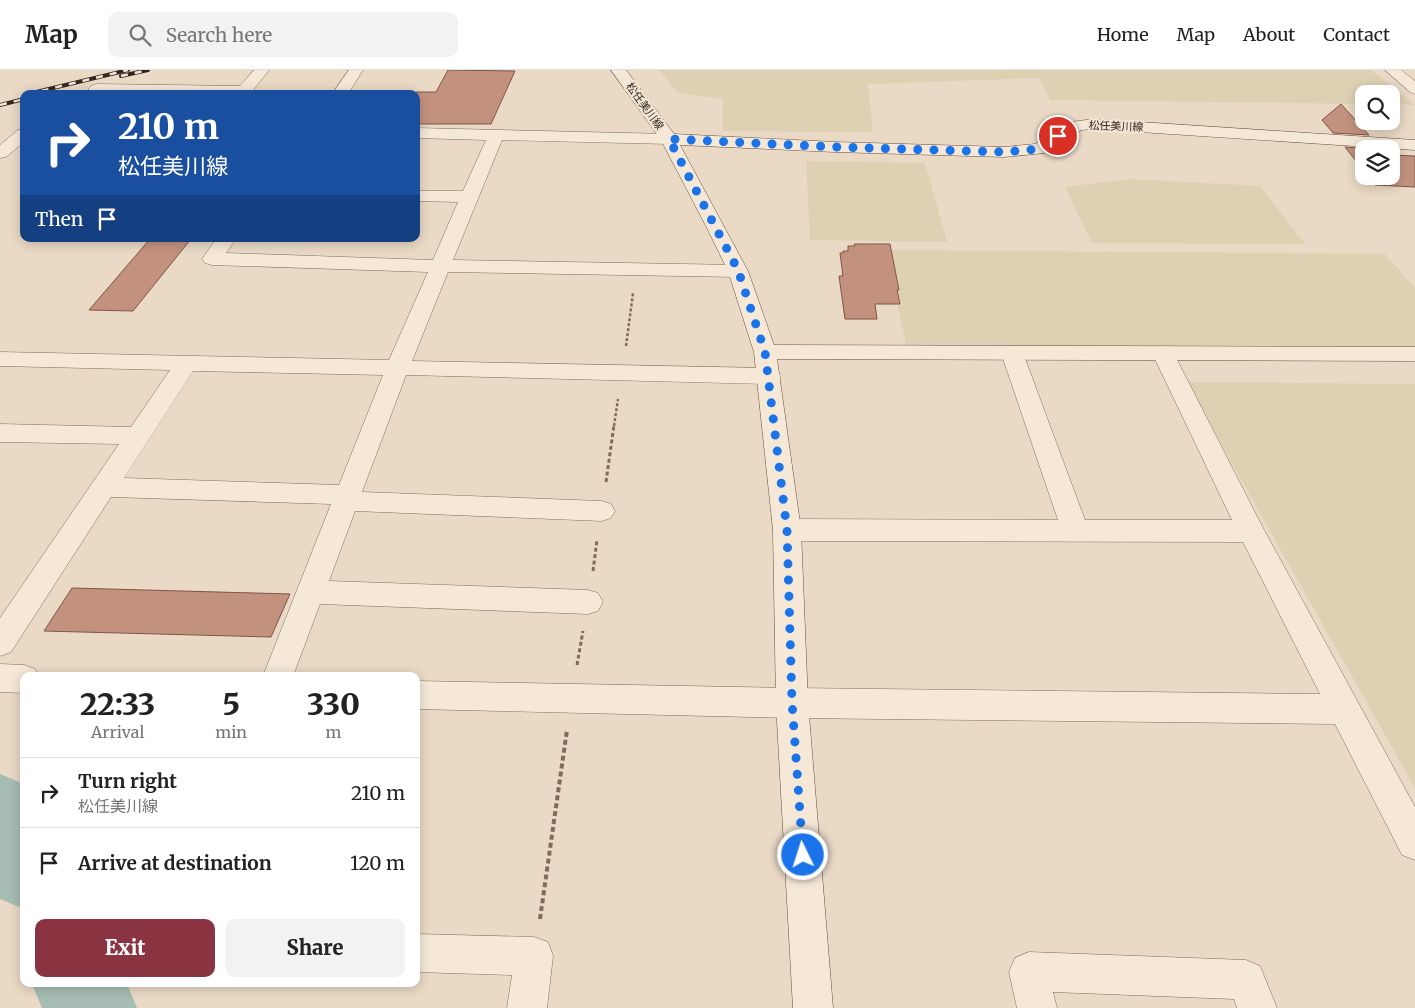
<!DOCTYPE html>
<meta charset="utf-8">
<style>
:root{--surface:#fff;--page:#f2f2f2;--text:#222;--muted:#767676;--line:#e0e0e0;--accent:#8b3441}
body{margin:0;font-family:Merriweather,"Noto Sans JP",serif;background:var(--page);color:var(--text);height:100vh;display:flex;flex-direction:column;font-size:19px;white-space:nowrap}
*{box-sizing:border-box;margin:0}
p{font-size:16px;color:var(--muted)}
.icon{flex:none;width:28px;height:28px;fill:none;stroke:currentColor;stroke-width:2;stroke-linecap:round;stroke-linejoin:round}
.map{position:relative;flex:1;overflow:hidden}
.sheet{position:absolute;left:20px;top:602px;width:400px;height:315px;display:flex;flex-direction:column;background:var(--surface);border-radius:10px;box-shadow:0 2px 12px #0003}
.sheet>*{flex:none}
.top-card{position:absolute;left:20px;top:20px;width:400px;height:152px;border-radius:10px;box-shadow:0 2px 12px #0003;background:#1a4fa0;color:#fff;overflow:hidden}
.fabs{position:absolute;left:1355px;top:15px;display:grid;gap:10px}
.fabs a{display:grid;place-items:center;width:45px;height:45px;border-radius:10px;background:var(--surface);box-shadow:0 2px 12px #0003;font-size:25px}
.pin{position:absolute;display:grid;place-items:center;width:42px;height:42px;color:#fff;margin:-21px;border:2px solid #fff;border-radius:50%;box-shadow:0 1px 5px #0007}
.me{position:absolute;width:55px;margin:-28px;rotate:356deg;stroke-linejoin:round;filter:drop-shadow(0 0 4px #0008)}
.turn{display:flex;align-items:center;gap:18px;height:105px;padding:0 15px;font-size:22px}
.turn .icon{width:65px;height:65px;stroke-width:2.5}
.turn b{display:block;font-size:35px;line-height:42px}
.then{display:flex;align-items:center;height:48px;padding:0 15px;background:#0003;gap:10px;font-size:19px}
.eta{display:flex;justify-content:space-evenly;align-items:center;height:85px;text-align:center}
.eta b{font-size:30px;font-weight:800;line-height:35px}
.primary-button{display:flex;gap:10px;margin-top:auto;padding:10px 15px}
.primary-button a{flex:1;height:58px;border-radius:10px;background:var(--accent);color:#fff;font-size:20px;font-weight:800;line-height:58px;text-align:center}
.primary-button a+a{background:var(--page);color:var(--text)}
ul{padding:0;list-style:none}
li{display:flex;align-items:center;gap:15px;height:70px;padding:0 15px;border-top:1px solid var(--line)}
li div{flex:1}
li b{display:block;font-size:19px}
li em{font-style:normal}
header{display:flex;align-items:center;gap:30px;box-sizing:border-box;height:70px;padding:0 25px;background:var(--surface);border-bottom:1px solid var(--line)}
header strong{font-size:24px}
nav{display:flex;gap:28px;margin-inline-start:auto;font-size:18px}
.search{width:350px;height:45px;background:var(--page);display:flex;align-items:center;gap:12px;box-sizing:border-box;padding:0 18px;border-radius:10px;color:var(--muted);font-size:19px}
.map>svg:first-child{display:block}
.farmland{fill:#ded1b3}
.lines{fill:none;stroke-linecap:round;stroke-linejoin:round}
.river{fill:#a6bdb3;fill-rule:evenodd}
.building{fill:#c3927f;stroke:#7f5446}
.street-casing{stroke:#826b5d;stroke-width:1}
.secondary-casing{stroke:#644d40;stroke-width:1}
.path-far2{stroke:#826b5d;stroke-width:2.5;stroke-dasharray:3 2;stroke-linecap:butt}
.path-far1{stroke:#826b5d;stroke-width:3;stroke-dasharray:4 2.5;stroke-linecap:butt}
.path{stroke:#826b5d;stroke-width:4;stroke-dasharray:5 3;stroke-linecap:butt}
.street{fill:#f5e8d7;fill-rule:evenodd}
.secondary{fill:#f5e8d7;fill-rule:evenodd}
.rail-casing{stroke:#34261f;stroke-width:4}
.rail{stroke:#f1e5d4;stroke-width:2.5;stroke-dasharray:7;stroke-linecap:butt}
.route{stroke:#1a73e8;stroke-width:9;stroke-dasharray:0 16.2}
.labels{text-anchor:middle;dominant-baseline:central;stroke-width:4.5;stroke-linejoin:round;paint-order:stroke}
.far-street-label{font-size:11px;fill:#34261f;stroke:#f1e5d4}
</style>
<header>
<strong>Map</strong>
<div class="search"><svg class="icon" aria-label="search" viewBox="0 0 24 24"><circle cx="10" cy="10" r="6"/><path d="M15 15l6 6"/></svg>Search here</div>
<nav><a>Home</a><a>Map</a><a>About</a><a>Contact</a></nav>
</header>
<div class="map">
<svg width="1415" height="938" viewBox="0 0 1415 938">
<rect width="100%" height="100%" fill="#e9d9c5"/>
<!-- farmland -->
<g class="farmland">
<path d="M659,0H1371L1415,35L1391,34V24H1364V34L1050,30L1039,8L868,14L873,62L723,61V29L678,23Z"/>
<path d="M806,91L925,93L947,172L810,170Z"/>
<path d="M1130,109L1260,116L1305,174L1092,173L1065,117Z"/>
<path d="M886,180L1385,184L1415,218V280L907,279Z"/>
<path d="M1186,312L1415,314V718Z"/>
</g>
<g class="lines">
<!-- river -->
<g class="river">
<path d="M0,704L24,714V839L0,829Z"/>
<path d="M32,914H127L137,938H42Z"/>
</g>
</g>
<!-- building -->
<g class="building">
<path d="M448,0L515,1L491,54H416V22H436Z"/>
<path d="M1341,34L1369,65L1333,63L1322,50Z"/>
<path d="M1345,77L1367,79H1364V101Z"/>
<path d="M1391,85L1415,86V117L1375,115L1368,106H1391Z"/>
<path d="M150,169H191L133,241L89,240Z"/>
<path d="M854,174H890L899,220H897L900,234H875L877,249H845L839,206H843L840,183H843V181H848V176H855Z"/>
<path d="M72,518L290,524L271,567L44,561Z"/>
</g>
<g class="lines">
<defs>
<g id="street">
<path d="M254,0H269L250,24H96L91,22L88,19L91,16L96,14L240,16Z"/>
<path d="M349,0H363L348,24H332Z"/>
<path d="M1385,0H1401L1415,11V24L1410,22Z"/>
<path d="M416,58L669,64L675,65L677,69L675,73L669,74L502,70L453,190L738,195L745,197L748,201L745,205L738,207L448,202L412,291L769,298L777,301L781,306L777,311L769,314L406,305L362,422L602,431L611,434L615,441L611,448L602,451L355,441L329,511L588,520L598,523L603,532L598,541L588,544L320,534L293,606H263L331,434L111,427L11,582L0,586V548L119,374L0,372V354L131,357L170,300L0,296V282L389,290L428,202L212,195L205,193L202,189L216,169H236L226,183L433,190L458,132L416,131V121H463L486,70L416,68ZM193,301L383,305L339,415L124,408Z"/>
<path d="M24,59V72L6,87L0,88V75L18,60Z"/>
<path d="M1012,276L1020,278L1023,283L1085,450H1232L1152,283L1155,278L1163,276L1171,278L1263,458L1415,737V790L1402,785L1335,654L792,648L416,639V611L792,618L1320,624L1243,472L787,471L777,468L773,460L777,452L787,449L1058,450L1001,283L1004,278Z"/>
<path d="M0,594L24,595L35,599L38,606H24V623L0,622Z"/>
<path d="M416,864L534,867L548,872L553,886L547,938H507L512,905L416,902Z"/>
<path d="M1029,882L1246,890L1260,896L1277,938H1237L1234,929L1053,922L1057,938H1017L1009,902L1015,888Z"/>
</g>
<path id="secondary" d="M611,0H626L674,64L835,72L1004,77L1035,74L1071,52L1094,49L1415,70V80L1094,59L1081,60L1045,83L1004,87L835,82L680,75L748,201L774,275L1415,277V291L777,289L801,460L808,633L833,938H793L776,633L773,460L754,282L728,201L707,158L661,70Z"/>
</defs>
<!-- street casing -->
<use href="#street" class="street-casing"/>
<!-- secondary casing -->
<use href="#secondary" class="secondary-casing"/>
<!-- path-far2 -->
<g class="path-far2">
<path d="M626,276L633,223"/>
<path d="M614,356L618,329"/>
</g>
<!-- path-far1 -->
<g class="path-far1">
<path d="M606,412L614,355"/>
<path d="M593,501L597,470"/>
<path d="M577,595L583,561"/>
</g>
<!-- path -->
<path class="path" d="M540,849L567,660"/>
<!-- street -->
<use href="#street" class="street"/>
<!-- secondary -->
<use href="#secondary" class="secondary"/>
<defs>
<g id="rail">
<path d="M121,6L148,0"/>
<path d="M28,24L128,0"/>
<path d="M0,35L24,29"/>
</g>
</defs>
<!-- rail casing -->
<use href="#rail" class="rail-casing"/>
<!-- rail -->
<use href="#rail" class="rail"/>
</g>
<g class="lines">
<!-- route -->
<path class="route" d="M803,785L792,632L787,460L765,282L738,200L669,69L835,77L1004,82L1039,79L1051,73L1058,66"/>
</g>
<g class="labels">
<!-- far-street labels -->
<g class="far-street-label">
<text transform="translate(645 36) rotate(54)">松任美川線</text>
<text transform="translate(1116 56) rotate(2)">松任美川線</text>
</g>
</g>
</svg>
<div class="fabs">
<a><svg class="icon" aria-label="search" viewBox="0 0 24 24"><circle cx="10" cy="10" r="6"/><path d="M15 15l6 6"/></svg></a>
<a><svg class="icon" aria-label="layers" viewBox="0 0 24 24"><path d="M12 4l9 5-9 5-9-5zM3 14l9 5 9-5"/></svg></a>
</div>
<div class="pin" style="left:1058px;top:66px;background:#d93025"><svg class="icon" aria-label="arrive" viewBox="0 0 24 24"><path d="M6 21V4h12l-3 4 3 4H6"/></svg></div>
<svg class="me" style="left:803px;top:785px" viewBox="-20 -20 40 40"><circle r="17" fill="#1a73e8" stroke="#fff" stroke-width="3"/><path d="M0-11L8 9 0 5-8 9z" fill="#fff"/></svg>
<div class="top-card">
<div class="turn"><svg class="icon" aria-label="right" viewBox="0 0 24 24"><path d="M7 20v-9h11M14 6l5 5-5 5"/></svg><div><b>210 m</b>松任美川線</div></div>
<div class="then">Then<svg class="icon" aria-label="arrive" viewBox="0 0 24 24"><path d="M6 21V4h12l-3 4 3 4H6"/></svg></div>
</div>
<section class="sheet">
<div class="eta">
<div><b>22:33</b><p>Arrival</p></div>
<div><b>5</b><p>min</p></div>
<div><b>330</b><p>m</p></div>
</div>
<ul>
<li><svg class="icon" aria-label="right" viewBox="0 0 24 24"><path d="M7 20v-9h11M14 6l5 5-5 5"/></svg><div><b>Turn right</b><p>松任美川線</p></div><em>210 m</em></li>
<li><svg class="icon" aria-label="arrive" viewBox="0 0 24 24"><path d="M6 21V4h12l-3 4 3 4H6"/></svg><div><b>Arrive at destination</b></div><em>120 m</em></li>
</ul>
<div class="primary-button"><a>Exit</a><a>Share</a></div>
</section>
</div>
